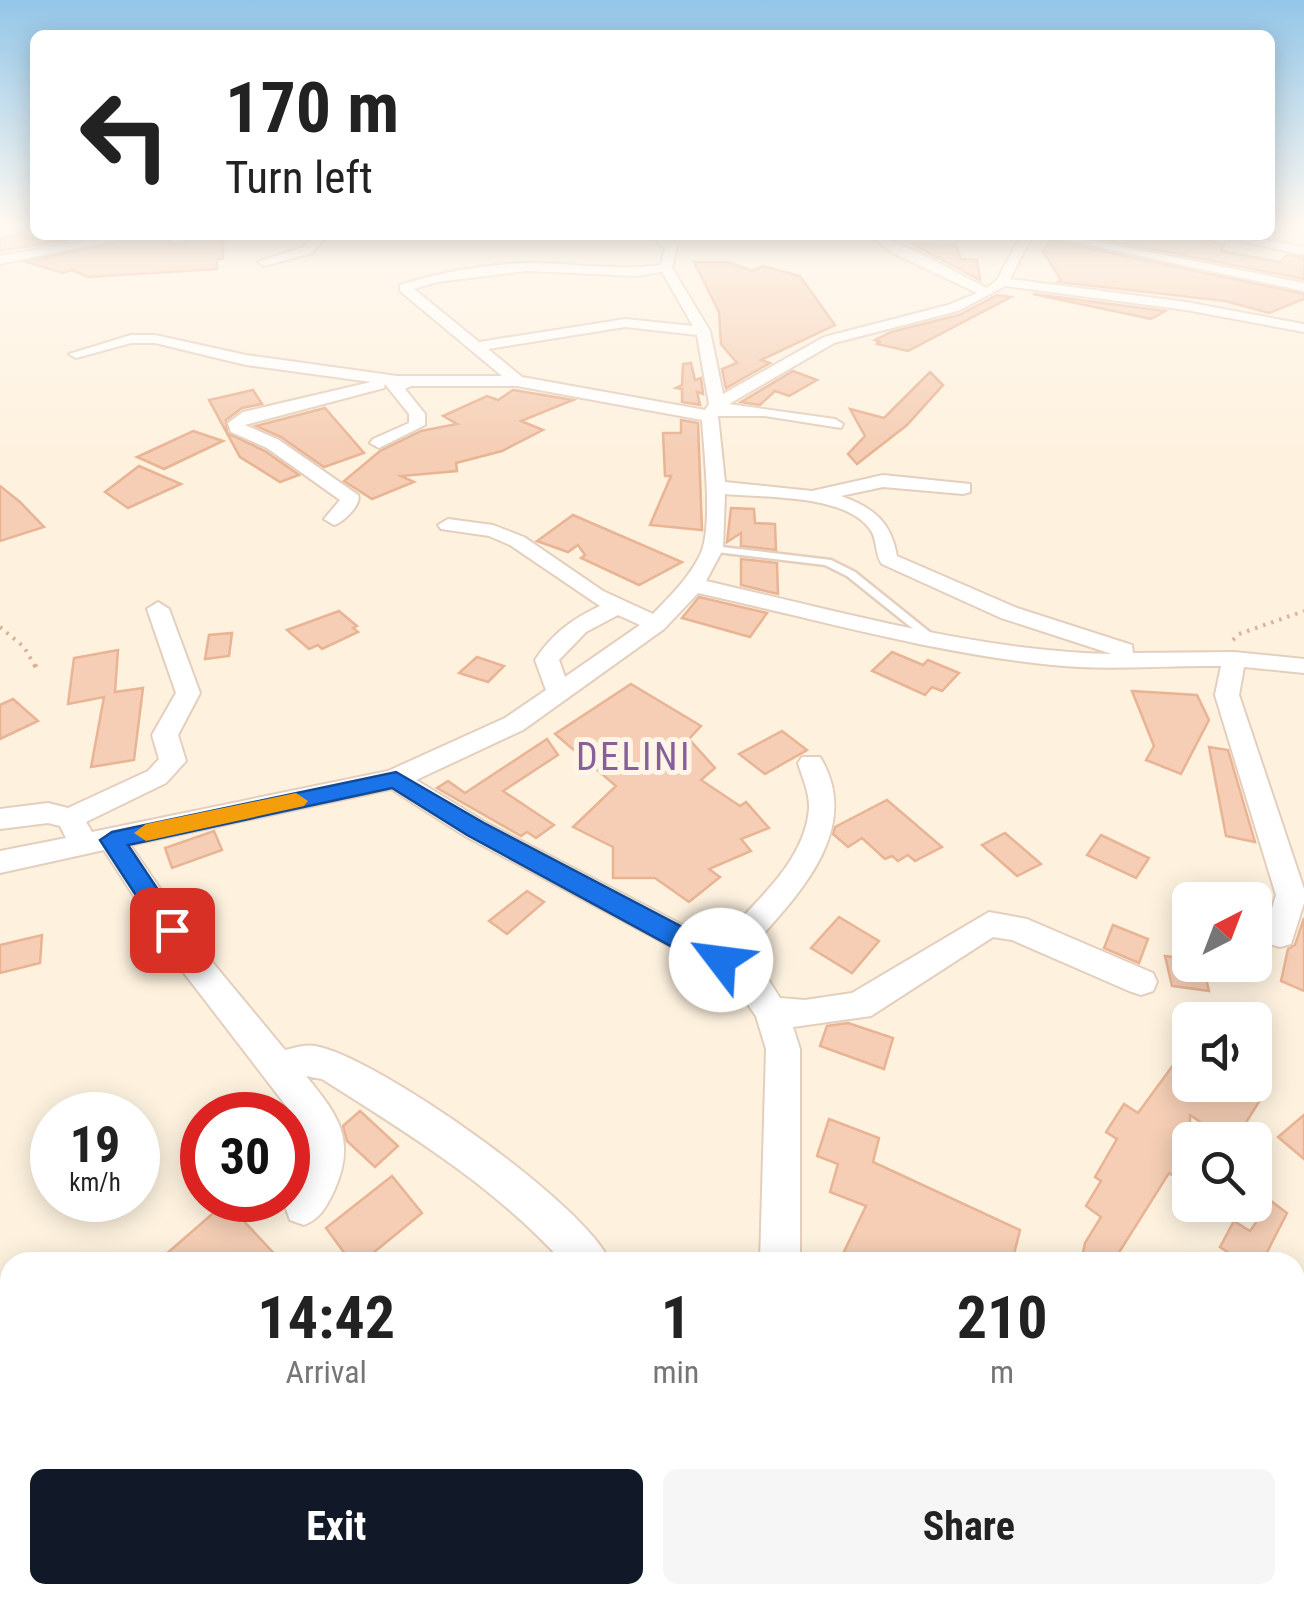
<!DOCTYPE html>
<style>
:root{--surface:#fff;--page:#f6f6f6;--text:#222;--muted:#767676;--accent:#111827}
body{margin:0;font-family:"Roboto Condensed",sans-serif;background:var(--page);color:var(--text);height:100vh;display:flex;flex-direction:column;font-size:38px;white-space:nowrap}
*{box-sizing:border-box;margin:0}
p{font-size:32px;color:var(--muted)}
.icon{flex:none;width:55px;height:55px;fill:none;stroke:currentColor;stroke-width:2;stroke-linecap:round;stroke-linejoin:round}
.map{position:relative;flex:1;overflow:hidden}
.side{position:absolute;left:0px;top:1252px;width:1305px;height:352px;display:flex;flex-direction:column;background:var(--surface);border-radius:30px 30px 0 0;box-shadow:0 5px 25px #0003}
.side>*{flex:none}
.banner{position:absolute;left:30px;top:30px;width:1245px;height:210px;border-radius:15px;box-shadow:0 5px 25px #0003;background:#fff;color:var(--text);overflow:hidden}
.needle{width:65px;rotate:42deg}
.tools{position:absolute;left:1172px;top:882px;display:grid;gap:20px}
.tools a{display:grid;place-items:center;width:100px;height:100px;border-radius:15px;background:var(--surface);box-shadow:0 5px 25px #0003;font-size:50px}
.speed{position:absolute;left:30px;top:1092px;display:flex;gap:20px;font-size:50px;font-weight:700;text-align:center}
.speed>*{display:grid;place-content:center;width:130px;height:130px;border-radius:50%;background:var(--surface);box-shadow:0 5px 25px #0003;line-height:1}
.speed small{font-size:25px;font-weight:400}
.speed .limit{border:15px solid #d22;background:#fff;color:#111}
.pin{position:absolute;display:grid;place-items:center;width:85px;height:85px;color:#fff;margin:-42px;border-radius:20px;box-shadow:0 5px 15px #0006}
.me{position:absolute;width:110px;margin:-55px;rotate:300deg;stroke-linejoin:round;filter:drop-shadow(0 0 8px #0008)}
.turn{display:flex;align-items:center;gap:35px;height:210px;padding:0 30px;font-size:45px}
.turn .icon{width:130px;height:130px;stroke-width:2.5}
.turn b{display:block;font-size:70px;line-height:85px}
.eta{display:flex;justify-content:space-evenly;align-items:center;height:170px;text-align:center}
.eta b{font-size:60px;font-weight:700;line-height:70px}
.action{display:flex;gap:20px;margin-top:auto;padding:20px 30px}
.action a{flex:1;height:115px;border-radius:15px;background:var(--accent);color:#fff;font-size:40px;font-weight:700;line-height:115px;text-align:center}
.action a+a{background:var(--page);color:var(--text)}
.map>svg:first-child{display:block}
.building{fill:#f5ceb5;stroke:#e9b494;stroke-width:2.5}
.lines{fill:none;stroke-linecap:round;stroke-linejoin:round}
.service-casing{stroke:#e4cfbe;stroke-width:5}
.minor-casing{stroke:#e4cfbe;stroke-width:4}
.path-far1{stroke:#dab198;stroke-width:4;stroke-dasharray:2.5 6;stroke-linecap:butt}
.path{stroke:#dab198;stroke-width:5;stroke-dasharray:2.5 8;stroke-linecap:butt}
.service{fill:#fff;fill-rule:evenodd}
.minor{fill:#fff;fill-rule:evenodd}
.route{fill:#1a73e8;stroke:#114b97;stroke-width:2.5}
.slow{fill:#f59e0b}
.labels{text-anchor:middle;dominant-baseline:central;stroke-width:10;stroke-linejoin:round;paint-order:stroke}
.quarter-label{font-size:38px;letter-spacing:2.5px;fill:#86609a;stroke:#fff5e7}
</style>
<div class="map">
<svg width="1304" height="1603" viewBox="0 0 1304 1603">
<rect width="100%" height="100%" fill="#fef2df"/>
<!-- building -->
<g class="building">
<path d="M20,234L30,238L95,235L0,251V238Z"/>
<path d="M145,235H161L175,245L185,242L184,235L223,241V259L217,260V269L88,277L72,270L63,273L26,262Z"/>
<path d="M1175,235L1224,244L1221,251L1279,262L1288,255L1304,258V279L1087,236Z"/>
<path d="M1050,240L1304,294V299L1269,313L1225,301L1058,282L1061,280L1043,252Z"/>
<path d="M912,244L956,245L961,259L977,260L980,280Z"/>
<path d="M694,262H728L752,271L763,266L800,276L835,325L761,360L770,363L726,388L722,369L737,363L721,344L719,312Z"/>
<path d="M1033,294H1034L1165,311L1151,319Z"/>
<path d="M997,295L1011,297L908,351L877,344L880,342L875,340L891,332L959,315Z"/>
<path d="M691,363L695,380L701,378L703,394L697,392L700,405L682,402V389L676,388L682,385L683,364Z"/>
<path d="M793,371L817,380L789,396L775,391L760,405L741,402Z"/>
<path d="M930,372L943,385L907,425L857,464L848,454L865,436L850,409L884,418Z"/>
<path d="M253,390L262,404L242,408L226,420L227,433L265,451L299,475L280,482L240,457L209,400Z"/>
<path d="M513,390L573,400L521,421L543,430L502,451L456,463L457,471L401,476L414,482L372,499L344,481L380,451L421,431L457,424L443,416L487,396L498,400Z"/>
<path d="M325,408L364,453L324,467L281,437L256,426Z"/>
<path d="M681,420L698,423L702,530L650,525L671,476H665L663,433H681Z"/>
<path d="M193,431L223,441L164,469L137,457Z"/>
<path d="M139,466L181,484L128,508L105,492Z"/>
<path d="M0,486L20,502L44,527L0,541Z"/>
<path d="M731,508L754,509L755,523L775,524L776,550L741,546V533L727,542Z"/>
<path d="M573,515L682,562L639,585L581,558L585,555L578,545L568,552L537,541Z"/>
<path d="M741,559L777,563L778,594L741,585Z"/>
<path d="M699,597L741,607L767,613L750,637L682,618Z"/>
<path d="M339,611L357,626L353,628L358,632L322,649L318,645L309,649L287,630Z"/>
<path d="M232,633L229,656L205,659L209,635Z"/>
<path d="M118,650L115,692L143,688L134,760L91,767L104,697L68,704L74,658Z"/>
<path d="M892,652L923,665L928,660L959,673L942,691L932,687L925,695L872,671Z"/>
<path d="M477,657L504,666L488,682L459,673Z"/>
<path d="M631,684L701,726L689,739L715,768L701,780L740,806L746,802L769,828L741,839L751,851L709,869L720,877L689,902L655,878H613V847L573,827L616,786L555,734Z"/>
<path d="M1132,691L1197,695L1209,720L1181,774L1146,760L1154,746Z"/>
<path d="M13,699L38,721L0,739V705Z"/>
<path d="M782,731L807,750L765,774L739,754Z"/>
<path d="M547,739L558,755L503,791L554,825L536,838L527,832L521,836L437,788L448,781L465,793Z"/>
<path d="M1209,747L1228,750L1255,842L1226,836Z"/>
<path d="M887,800L942,847L915,861L908,855L898,861L892,856L885,859L862,838L848,847L833,834L835,827Z"/>
<path d="M214,831L222,850L172,868L165,848Z"/>
<path d="M1005,833L1041,864L1017,876L982,845Z"/>
<path d="M1101,835L1149,858L1136,878L1087,855Z"/>
<path d="M527,891L544,902L507,934L489,921Z"/>
<path d="M839,917L879,941L852,973L811,948Z"/>
<path d="M1304,918V991L1281,981L1288,949L1295,945Z"/>
<path d="M1113,925L1148,939L1139,963L1104,948Z"/>
<path d="M42,935L40,963L0,973V945Z"/>
<path d="M1165,956L1190,959V965H1203L1209,991L1172,986Z"/>
<path d="M848,1023L893,1038L884,1069L820,1046L827,1026Z"/>
<path d="M1190,1042V1085H1244L1262,1097L1235,1140H1227L1190,1115V1187L1169,1173L1113,1262H1081L1085,1243L1101,1217L1086,1206L1101,1181L1095,1177L1117,1139L1106,1132L1124,1104L1138,1113Z"/>
<path d="M360,1111L398,1146L375,1167L347,1141L343,1126Z"/>
<path d="M1304,1115V1159L1278,1137Z"/>
<path d="M829,1119L879,1138L873,1162L1020,1230L1012,1262H839L866,1206L830,1192L838,1164L817,1156Z"/>
<path d="M392,1176L422,1213L362,1262H351L326,1228Z"/>
<path d="M1271,1201L1287,1213L1262,1262H1243L1220,1247L1234,1221L1250,1231Z"/>
<path d="M226,1202L282,1262H157Z"/>
</g>
<g class="lines">
<defs>
<path id="service" d="M713,546L831,560L855,572L937,638L935,640H927L847,576L825,565L709,551V547Z"/>
<g id="minor">
<path d="M116,235H141L0,264V256Z"/>
<path d="M165,235H179L183,239L177,242Z"/>
<path d="M316,235H328L312,253L264,266L258,262L304,247Z"/>
<path d="M651,235H664L677,247L672,268L710,331L723,394L824,337L948,305L977,293L895,254L870,235C891,235 962,276 987,288L997,280L1021,235H1033L1010,279L1186,302L1304,324V332L1186,310L1005,286L958,311L834,343L729,404L835,419L843,424L841,428L765,416H718L725,482L812,491L883,475L970,484V492L963,494L883,487L841,496C874,508 891,522 897,556L1017,608L1132,645L1133,653L1234,652L1304,659V673L1244,667L1239,695L1304,889V903L1291,944L1280,947L1269,944L1264,935L1276,895L1215,695L1221,666C1164,665 1108,671 1052,665C932,653 815,619 698,593L664,629L523,730L416,780L485,822L717,943C751,906 805,863 809,809C810,793 802,777 798,763L802,757H820C867,834 788,905 741,959L766,976L780,998L805,1000L852,993L989,912L1027,919L1153,973L1157,982L1153,991L1141,995L1129,991L1012,940L993,937L871,1016L793,1027L800,1049V1262H760L766,1049L756,1016L742,996L683,953L465,836L391,789L130,845L203,951L285,1050C294,1048 305,1044 315,1046C376,1056 587,1205 610,1262H563C494,1186 409,1134 322,1079L306,1076C338,1115 357,1140 334,1191C326,1207 321,1218 304,1225L290,1220L285,1206L306,1165L304,1129L181,969L104,850L0,873V851L66,838L60,826L48,823L0,829V809L48,803L68,808L148,771L159,759L152,735L176,693L147,609L158,602L169,609L200,693L178,735L186,761L166,783L86,822L92,832L388,771L505,718L546,690L535,660C552,634 572,619 600,606L510,545L489,536L441,529L438,525L448,519L493,525L524,537L603,591L653,614C671,595 690,577 701,553C713,524 704,452 702,420L517,386H411L405,389L425,414V425L379,448L370,443L373,439L409,423V414L385,384L384,388L245,425L279,440L358,495C362,504 344,522 334,525L324,519L340,500L267,448L231,432L228,423L243,412L371,382L246,365L155,343H131L76,358L69,354L131,335H155L246,355L397,376H502L400,291V285C441,272 487,264 529,263C573,263 617,271 661,265L665,248ZM527,271L636,276L662,272L693,326L625,319L479,342L414,289L437,282ZM625,327L697,335L709,404L705,410L522,377L488,349ZM725,494C765,498 843,494 869,528C878,538 874,553 882,564L1001,618L1112,654C974,651 839,611 706,581L723,549ZM618,615L640,625L565,677L559,660L586,632Z"/>
<path d="M1042,235H1065L1304,283V291Z"/>
<path d="M1212,235H1237L1304,247V255Z"/>
<rect x="763" y="1595" width="50" height="8"/>
</g>
</defs>
<!-- service casing -->
<use href="#service" class="service-casing"/>
<!-- minor casing -->
<use href="#minor" class="minor-casing"/>
<!-- path-far1 -->
<g class="path-far1">
<path d="M0,627L24,647L36,668"/>
<path d="M1233,640L1239,634L1304,611"/>
</g>
<!-- path -->
<path class="path" d="M35,665L37,669"/>
<!-- service -->
<use href="#service" class="service"/>
<!-- minor -->
<use href="#minor" class="minor"/>
</g>
<!-- sky -->
<linearGradient id="sky" x2="0" y2="1"><stop stop-color="#93c6e8"/><stop offset="0.5" stop-color="#fff9f1"/><stop offset="1" stop-color="#fff9f1" stop-opacity="0"/></linearGradient>
<rect width="1304" height="449" fill="url(#sky)"/>
<!-- route -->
<path class="route" d="M396,772L484,823L730,952L734,960L730,968L721,971L711,968L467,835L392,788L128,845L185,930L181,937H163L100,840L112,832Z"/>
<!-- slow -->
<path class="slow" d="M296,793L308,801L304,806L146,841L134,833L146,824Z"/>
<g class="labels">
<!-- quarter labels -->
<g class="quarter-label">
<text x="634" y="757">DELINI</text>
</g>
</g>
</svg>
<div class="tools">
<a><svg class="needle" viewBox="-14 -14 28 28"><path d="M0-13l5 13h-10z" fill="#e53935"/><path d="M0 13l5-13h-10z" fill="#767676"/></svg></a>
<a><svg class="icon" aria-label="sound" viewBox="0 0 24 24"><path d="M4 9h4l5-4v14l-5-4H4zM17 9q2 3 0 6"/></svg></a>
<a><svg class="icon" aria-label="search" viewBox="0 0 24 24"><circle cx="10" cy="10" r="6"/><path d="M15 15l6 6"/></svg></a>
</div>
<div class="speed"><div>19<small>km/h</small></div><div class="limit">30</div></div>
<div class="pin" style="left:172px;top:930px;background:#d93025"><svg class="icon" aria-label="arrive" viewBox="0 0 24 24"><path d="M6 21V4h12l-3 4 3 4H6"/></svg></div>
<svg class="me" style="left:721px;top:960px" viewBox="-20 -20 40 40"><circle r="19" fill="#fff"/><path d="M0-13L10 11 0 6-10 11z" fill="#1a73e8"/></svg>
<div class="banner">
<div class="turn"><svg class="icon" aria-label="left" viewBox="0 0 24 24"><path d="M17 20v-9H6M10 6l-5 5 5 5"/></svg><div><b>170 m</b>Turn left</div></div>
</div>
<section class="side">
<div class="eta">
<div><b>14:42</b><p>Arrival</p></div>
<div><b>1</b><p>min</p></div>
<div><b>210</b><p>m</p></div>
</div>
<div class="action"><a>Exit</a><a>Share</a></div>
</section>
</div>
